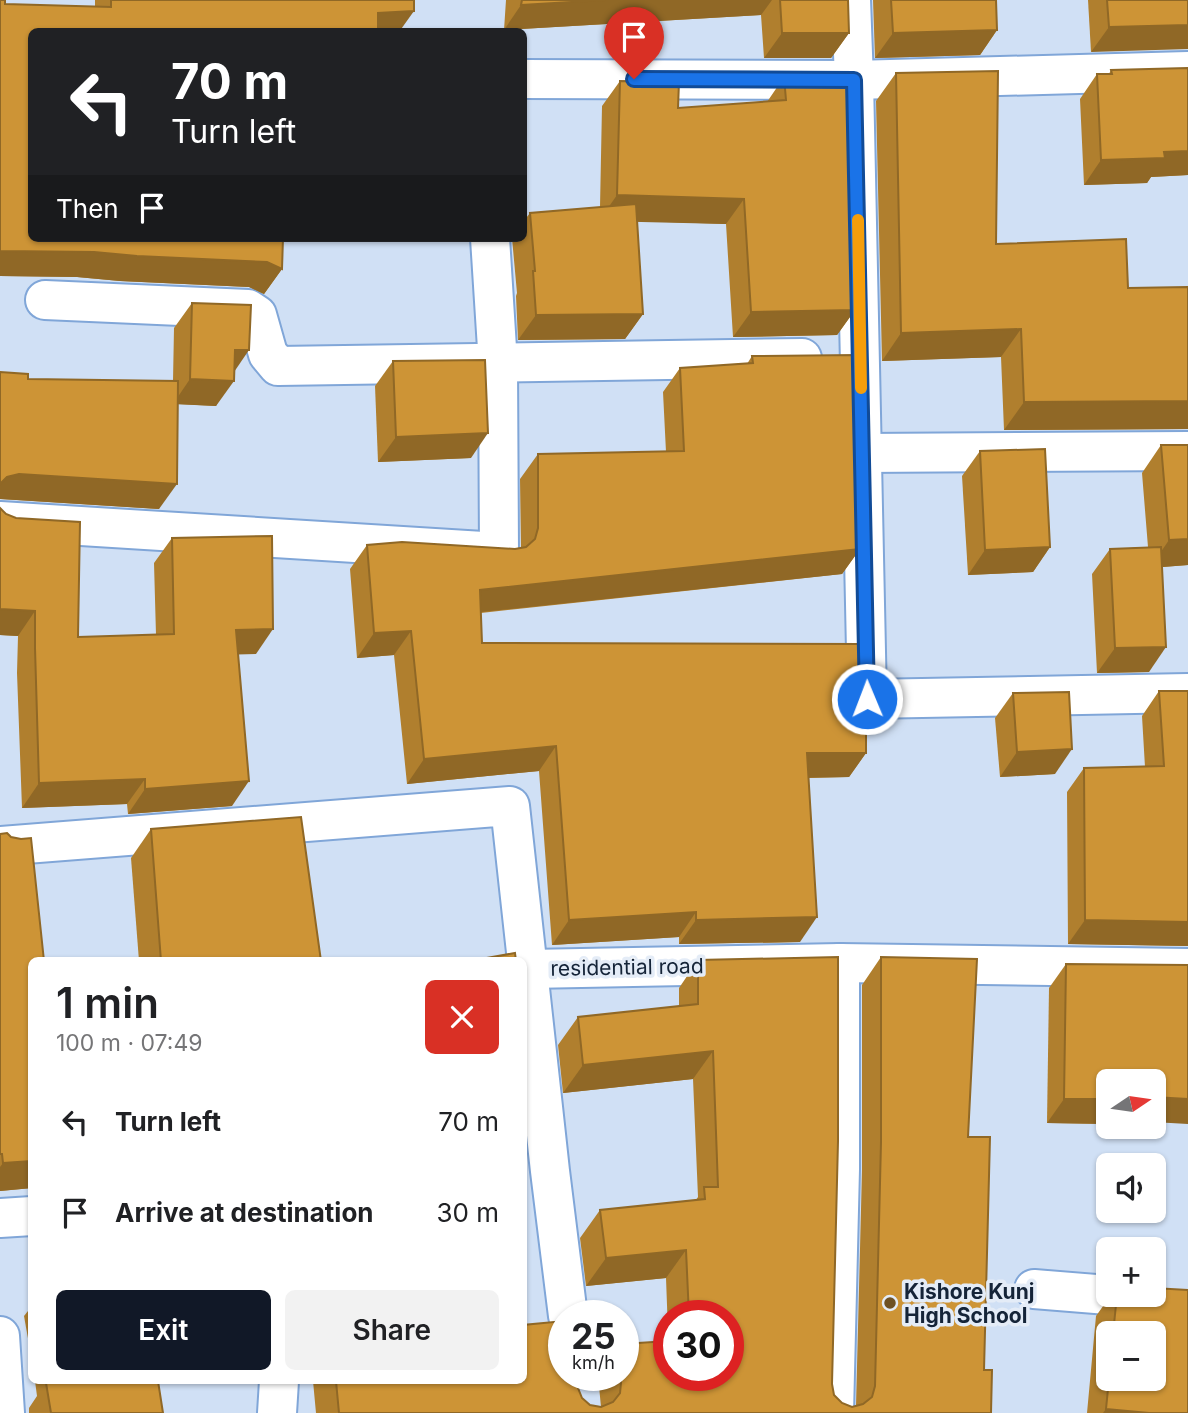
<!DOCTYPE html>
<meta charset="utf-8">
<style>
:root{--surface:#fff;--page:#f2f2f2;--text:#202124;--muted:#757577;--accent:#111827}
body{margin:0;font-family:Inter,sans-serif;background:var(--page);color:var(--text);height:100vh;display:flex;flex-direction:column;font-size:26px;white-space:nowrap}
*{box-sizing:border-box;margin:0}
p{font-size:23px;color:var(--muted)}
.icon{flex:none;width:38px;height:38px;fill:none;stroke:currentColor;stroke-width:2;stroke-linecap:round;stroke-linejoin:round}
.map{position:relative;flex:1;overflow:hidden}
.details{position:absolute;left:28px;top:957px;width:499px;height:427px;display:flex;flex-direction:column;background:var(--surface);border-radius:10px;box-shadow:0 2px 5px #0004}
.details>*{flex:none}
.hud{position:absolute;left:28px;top:28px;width:499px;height:214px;border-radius:10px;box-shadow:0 2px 5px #0004;background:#202124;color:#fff;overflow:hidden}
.needle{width:46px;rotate:77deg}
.fabs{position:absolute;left:1096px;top:1069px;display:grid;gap:14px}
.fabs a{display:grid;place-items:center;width:70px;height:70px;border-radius:10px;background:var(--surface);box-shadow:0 2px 5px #0004;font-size:35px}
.speed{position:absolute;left:548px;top:1300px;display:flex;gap:14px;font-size:35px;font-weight:700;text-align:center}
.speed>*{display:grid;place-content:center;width:91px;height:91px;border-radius:50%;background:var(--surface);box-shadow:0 2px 5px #0004;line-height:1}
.speed small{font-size:18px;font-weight:400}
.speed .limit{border:10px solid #d22;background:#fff;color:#111}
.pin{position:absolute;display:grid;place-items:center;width:60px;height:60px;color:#fff;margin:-72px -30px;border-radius:50% 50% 50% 0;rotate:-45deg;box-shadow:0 0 7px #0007}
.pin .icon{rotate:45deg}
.me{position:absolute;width:77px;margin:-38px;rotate:359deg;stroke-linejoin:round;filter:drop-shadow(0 0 5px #0008)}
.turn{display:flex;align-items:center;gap:24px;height:147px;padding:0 28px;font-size:32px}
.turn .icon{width:91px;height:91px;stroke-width:2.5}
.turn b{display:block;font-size:49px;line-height:60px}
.then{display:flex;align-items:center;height:66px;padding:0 28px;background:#0003;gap:14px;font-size:26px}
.round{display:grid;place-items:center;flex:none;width:74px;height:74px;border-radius:10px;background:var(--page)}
.head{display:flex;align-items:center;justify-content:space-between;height:119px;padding:0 28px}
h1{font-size:42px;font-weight:600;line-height:52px}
.primary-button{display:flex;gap:14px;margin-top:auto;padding:14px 28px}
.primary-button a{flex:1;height:80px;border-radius:10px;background:var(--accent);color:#fff;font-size:28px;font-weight:600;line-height:80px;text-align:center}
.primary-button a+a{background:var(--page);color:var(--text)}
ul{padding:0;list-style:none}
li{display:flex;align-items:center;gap:21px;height:91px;padding:0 28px}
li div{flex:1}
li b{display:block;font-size:26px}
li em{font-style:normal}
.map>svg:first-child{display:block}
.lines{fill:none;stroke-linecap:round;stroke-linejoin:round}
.minor-casing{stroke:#80a6d8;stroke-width:42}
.minor{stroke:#fff;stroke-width:38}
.wall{fill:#b07f2e;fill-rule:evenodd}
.shaded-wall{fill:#906826}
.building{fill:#cd9436;stroke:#906826;stroke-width:2}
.route-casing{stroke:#114b97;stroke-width:18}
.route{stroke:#1a73e8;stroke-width:12}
.slow{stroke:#f59e0b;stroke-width:12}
.poi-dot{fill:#6e5124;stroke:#e4ecf7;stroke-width:2.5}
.labels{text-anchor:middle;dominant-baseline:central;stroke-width:7;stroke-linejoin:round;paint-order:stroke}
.street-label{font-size:21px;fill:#152438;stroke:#e4ecf7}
.poi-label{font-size:21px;font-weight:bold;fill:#152438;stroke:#e4ecf7;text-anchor:start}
</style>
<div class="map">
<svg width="1188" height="1413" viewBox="0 0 1188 1413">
<rect width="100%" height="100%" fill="#d0e0f5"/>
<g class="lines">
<defs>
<g id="minor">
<path d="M851,0L854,80L867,699L1188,693"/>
<path d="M523,79L854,80L1188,71"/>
<path d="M45,300L248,309L257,315L268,354L278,366L802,358"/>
<path d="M862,453L1188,451"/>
<path d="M0,521L499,552L498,364L490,238"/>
<path d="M0,846L510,806L550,1171L568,1316"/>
<path d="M529,969L840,963L1188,968"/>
<path d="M0,1218L32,1216"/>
<path d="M1034,1289L1108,1295"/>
<path d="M0,1336L5,1413"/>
<path d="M277,1413L279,1381"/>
<path d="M834,1413L840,1169V963"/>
</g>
</defs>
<!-- minor casing -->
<use href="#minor" class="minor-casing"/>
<!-- minor -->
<use href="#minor" class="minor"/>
</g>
<!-- wall -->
<g class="wall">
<path d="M0,0L5,4L95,7V0H414L32,32L282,269L264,294L249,287L120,281L77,277L0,276Z"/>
<path d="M506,0H848L849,33L831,58H764L761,15L504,30Z"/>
<path d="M873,0H996L997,30L980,55L875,58Z"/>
<path d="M1088,0H1188L1091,52Z"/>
<path d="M1188,68V175L1151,177L1147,183L1084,185L1080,99L1097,74H1109L1111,70Z"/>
<path d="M896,73L996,244L1128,288L1188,429L1004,430L1001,357L882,361L876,101Z"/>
<path d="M784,77L855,310L837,335L733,337L726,224L637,221L643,314L625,339L518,340L516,296L517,293L512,238H523V222L530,213L600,207L602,106L620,81L678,108L767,102Z"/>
<path d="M192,303L234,372L216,406L178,404L159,509L1,499L28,379L173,381L174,328Z"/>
<path d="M752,356L860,549L842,574L481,613L482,643L866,753L849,777L809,778L800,942L679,944V937L552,945L539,771L407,784L394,655L357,658L350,569L367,545L515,549L521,548L520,479L538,454L666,452L663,392L680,368L747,364Z"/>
<path d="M393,361L471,458L378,462L375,386Z"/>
<path d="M1161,445L1188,565L1162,567L1149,672L1097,673L1092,574L1110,549L1148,547L1142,473Z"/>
<path d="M980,451L1050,547L1033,572L968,575L962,476Z"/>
<path d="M0,508L78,637L156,635L154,563L172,538L256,654H238L232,806L128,814L127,804L22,808L17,673L18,636L0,635Z"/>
<path d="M1159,691L1188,946L1068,944L1067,792L1084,768L1145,767L1142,716Z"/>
<path d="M1013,693L1055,774L1000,777L995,718Z"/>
<path d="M151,829L321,961H139L131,858Z"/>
<path d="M0,834L32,1188L0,1191Z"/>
<path d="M881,957L968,1137L984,1370L991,1413H316L313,1381H523L578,1388L582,1398L590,1405L601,1407L598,1376H668L728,1316H668V1332L666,1278L586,1286L580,1238L600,1210L696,1200L698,1197L693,1079L563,1093L558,1045L578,1017L679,1006V988L698,960L834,1395L842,1403L852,1407L856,1406L862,1170V985Z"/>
<path d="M1066,964L1108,1082V1124L1047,1123L1049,988Z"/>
<path d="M1111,1295H1153L1188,1413H1087L1096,1316ZM1108,1334H1153V1379H1108Z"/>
<path d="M32,1306V1361L24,1316Z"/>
<path d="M35,1381H158L163,1413H29V1408L37,1396Z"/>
</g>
<!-- shaded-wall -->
<g class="shaded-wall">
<path d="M605,0H772L761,15L504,30L521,5Z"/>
<path d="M414,11L399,32H364L378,13Z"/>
<path d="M1188,25V49L1091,52L1109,27Z"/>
<path d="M997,30L980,55L875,58L893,33Z"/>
<path d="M782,33H849L831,58H764Z"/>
<path d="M1188,151V175L1151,177L1147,183L1084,185L1101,160L1164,152Z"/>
<path d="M617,195L744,199L726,224L599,221Z"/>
<path d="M0,251L94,252L267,262L282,269L264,294L249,287L120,281L77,277L0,276Z"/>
<path d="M855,310L837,335L733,337L751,312Z"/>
<path d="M643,314L625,339L518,340L536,315Z"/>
<path d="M1021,329L1001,357L882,361L901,333Z"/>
<path d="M235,350H249L232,375Z"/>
<path d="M190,379L234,381L216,406L173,404Z"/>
<path d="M1188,401V429L1004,430L1024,402Z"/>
<path d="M488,433L471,458L378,462L396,437Z"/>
<path d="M19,474L177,484L159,509L0,499V484L7,477Z"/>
<path d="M1188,539V565L1150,568L1169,540Z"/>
<path d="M1050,547L1033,572L968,575L985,550Z"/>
<path d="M860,549L842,574L462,614L480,590Z"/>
<path d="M0,609L35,611L18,636L0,635Z"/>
<path d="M273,629L256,654L218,655L236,630Z"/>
<path d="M411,631L394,655L357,658L374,633Z"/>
<path d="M1166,647L1149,672L1097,673L1115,648Z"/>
<path d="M556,746L539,771L407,784L424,759Z"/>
<path d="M1072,749L1055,774L1000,777L1017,752Z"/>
<path d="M807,753H866L849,777L790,778Z"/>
<path d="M145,779L127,804L22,808L39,783Z"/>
<path d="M249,781L232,806L128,814L145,789Z"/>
<path d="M696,912L679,937L552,945L569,920Z"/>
<path d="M817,917L800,942L679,944L696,920Z"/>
<path d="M1085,920L1188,922V946L1068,944Z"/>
<path d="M713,1051L693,1079L563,1093L583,1065Z"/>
<path d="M1153,1097L1188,1099V1124L1153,1122Z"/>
<path d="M1064,1099H1108V1124L1047,1123Z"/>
<path d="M32,1161V1188L0,1191V1167L3,1163Z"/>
<path d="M686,1250L666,1278L586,1286L606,1258Z"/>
<path d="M1106,1409L1149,1413H1103Z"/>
</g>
<!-- building -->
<g class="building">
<path d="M0,0H5V4L111,7V0H414V11L378,13V32H32V238H283L282,269L267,262L137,256L94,252L0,251Z"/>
<path d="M522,0H605L521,5Z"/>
<path d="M780,0H848L849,33H782Z"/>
<path d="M891,0H996L997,30L893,33Z"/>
<path d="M1107,0H1188V25L1109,27Z"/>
<path d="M1188,68V151L1164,152L1165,158L1101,160L1097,74H1112L1111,70Z"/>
<path d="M998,71L996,244L1126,239L1128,288L1188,287V401L1024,402L1021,329L901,333L896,73Z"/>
<path d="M784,77H850L855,310L751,312L744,199L617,195L620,81L679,82L678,108L786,100Z"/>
<path d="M636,204L643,314L536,315L533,271H535L530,213Z"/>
<path d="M192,303L251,305L249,350H235L234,381L190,379Z"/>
<path d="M856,355L860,549L480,590L482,643L862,644V675L866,686V753H807L817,917L696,920V912L569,920L556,746L424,759L411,631L374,633L367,545L402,542L515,549L526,547L535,539L538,528V454L684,451L680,368L753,363L752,356Z"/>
<path d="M485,360L488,433L396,437L393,361Z"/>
<path d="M0,372L28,374V379L178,381L177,484L19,474L7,477L0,484Z"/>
<path d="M1161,445H1188V539L1169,540Z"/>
<path d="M1045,449L1050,547L985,550L980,451Z"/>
<path d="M0,508L6,514L16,518L80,522L78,637L174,634L172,538L272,536L273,629L236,630L249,781L145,789V779L39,783L35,648V611L0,609Z"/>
<path d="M1161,547L1166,647L1115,648L1110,549Z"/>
<path d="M1159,691H1188V922L1085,920L1084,768L1164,766Z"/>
<path d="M1069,692L1072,749L1017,752L1013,693Z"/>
<path d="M301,817L321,961H161L151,829Z"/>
<path d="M7,833L11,837L21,839L31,838L44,961H32V1161L3,1163L2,1154H0V834Z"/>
<path d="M515,953L516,961H470Z"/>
<path d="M838,957V1141L832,1384L834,1395L842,1403L852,1407L863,1404L872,1397L875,1386L881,1142V957L977,959L968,1137H990L984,1370H992L991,1413H339L336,1381H523V1325L564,1321V1376H577L578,1388L582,1398L590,1405L601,1407L613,1402L620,1393L621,1383V1376H623V1344L668,1341V1376H728V1316H689L686,1250L606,1258L600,1210L705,1199L704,1187H718L713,1051L583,1065L578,1017L698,1004V960Z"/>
<path d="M1066,964L1188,965V1099L1153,1097V1082H1108V1099H1064Z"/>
<path d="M1153,1288L1188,1290V1413H1149L1106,1409L1109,1379H1153V1334H1113L1117,1295H1153Z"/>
<path d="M56,1381H158L163,1413H51L46,1383L57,1382Z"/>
</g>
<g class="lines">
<defs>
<path id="route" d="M634,79L854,80L867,699"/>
</defs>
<!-- route casing -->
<use href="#route" class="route-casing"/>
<!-- route -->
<use href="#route" class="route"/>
<!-- slow -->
<path class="slow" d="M858,220L861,388"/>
</g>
<!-- markers -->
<circle class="poi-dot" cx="890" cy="1303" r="7"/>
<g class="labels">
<!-- street labels -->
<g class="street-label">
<text transform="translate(627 967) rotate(-1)">residential road</text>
</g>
<!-- poi labels -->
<g class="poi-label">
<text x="904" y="1291">Kishore Kunj<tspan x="904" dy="24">High School</tspan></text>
</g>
</g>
</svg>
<div class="fabs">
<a><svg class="needle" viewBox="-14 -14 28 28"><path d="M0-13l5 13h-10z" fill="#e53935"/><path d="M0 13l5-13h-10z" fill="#757577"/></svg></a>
<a><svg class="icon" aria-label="sound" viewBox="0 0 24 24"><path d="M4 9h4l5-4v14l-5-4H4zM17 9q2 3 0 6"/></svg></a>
<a>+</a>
<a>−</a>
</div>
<div class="speed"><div>25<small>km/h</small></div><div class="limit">30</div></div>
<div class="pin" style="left:634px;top:79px;background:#d93025"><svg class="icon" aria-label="arrive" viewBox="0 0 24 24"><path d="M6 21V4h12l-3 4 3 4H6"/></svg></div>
<svg class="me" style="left:867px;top:699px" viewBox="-20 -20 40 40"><circle r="17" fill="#1a73e8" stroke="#fff" stroke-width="3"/><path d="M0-11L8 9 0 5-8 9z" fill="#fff"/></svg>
<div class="hud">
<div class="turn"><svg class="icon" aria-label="left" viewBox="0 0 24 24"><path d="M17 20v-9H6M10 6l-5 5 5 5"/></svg><div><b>70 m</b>Turn left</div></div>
<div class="then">Then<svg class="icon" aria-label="arrive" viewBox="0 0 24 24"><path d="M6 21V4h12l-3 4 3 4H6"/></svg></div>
</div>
<section class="details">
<div class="head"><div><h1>1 min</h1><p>100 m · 07:49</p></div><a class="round" style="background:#d93025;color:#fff"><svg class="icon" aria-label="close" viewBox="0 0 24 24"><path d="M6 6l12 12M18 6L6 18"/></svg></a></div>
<ul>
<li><svg class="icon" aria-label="left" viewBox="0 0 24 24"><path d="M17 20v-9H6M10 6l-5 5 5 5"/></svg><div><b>Turn left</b></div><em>70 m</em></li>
<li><svg class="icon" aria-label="arrive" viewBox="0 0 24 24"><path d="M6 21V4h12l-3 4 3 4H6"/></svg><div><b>Arrive at destination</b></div><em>30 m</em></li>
</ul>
<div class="primary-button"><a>Exit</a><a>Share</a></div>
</section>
</div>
